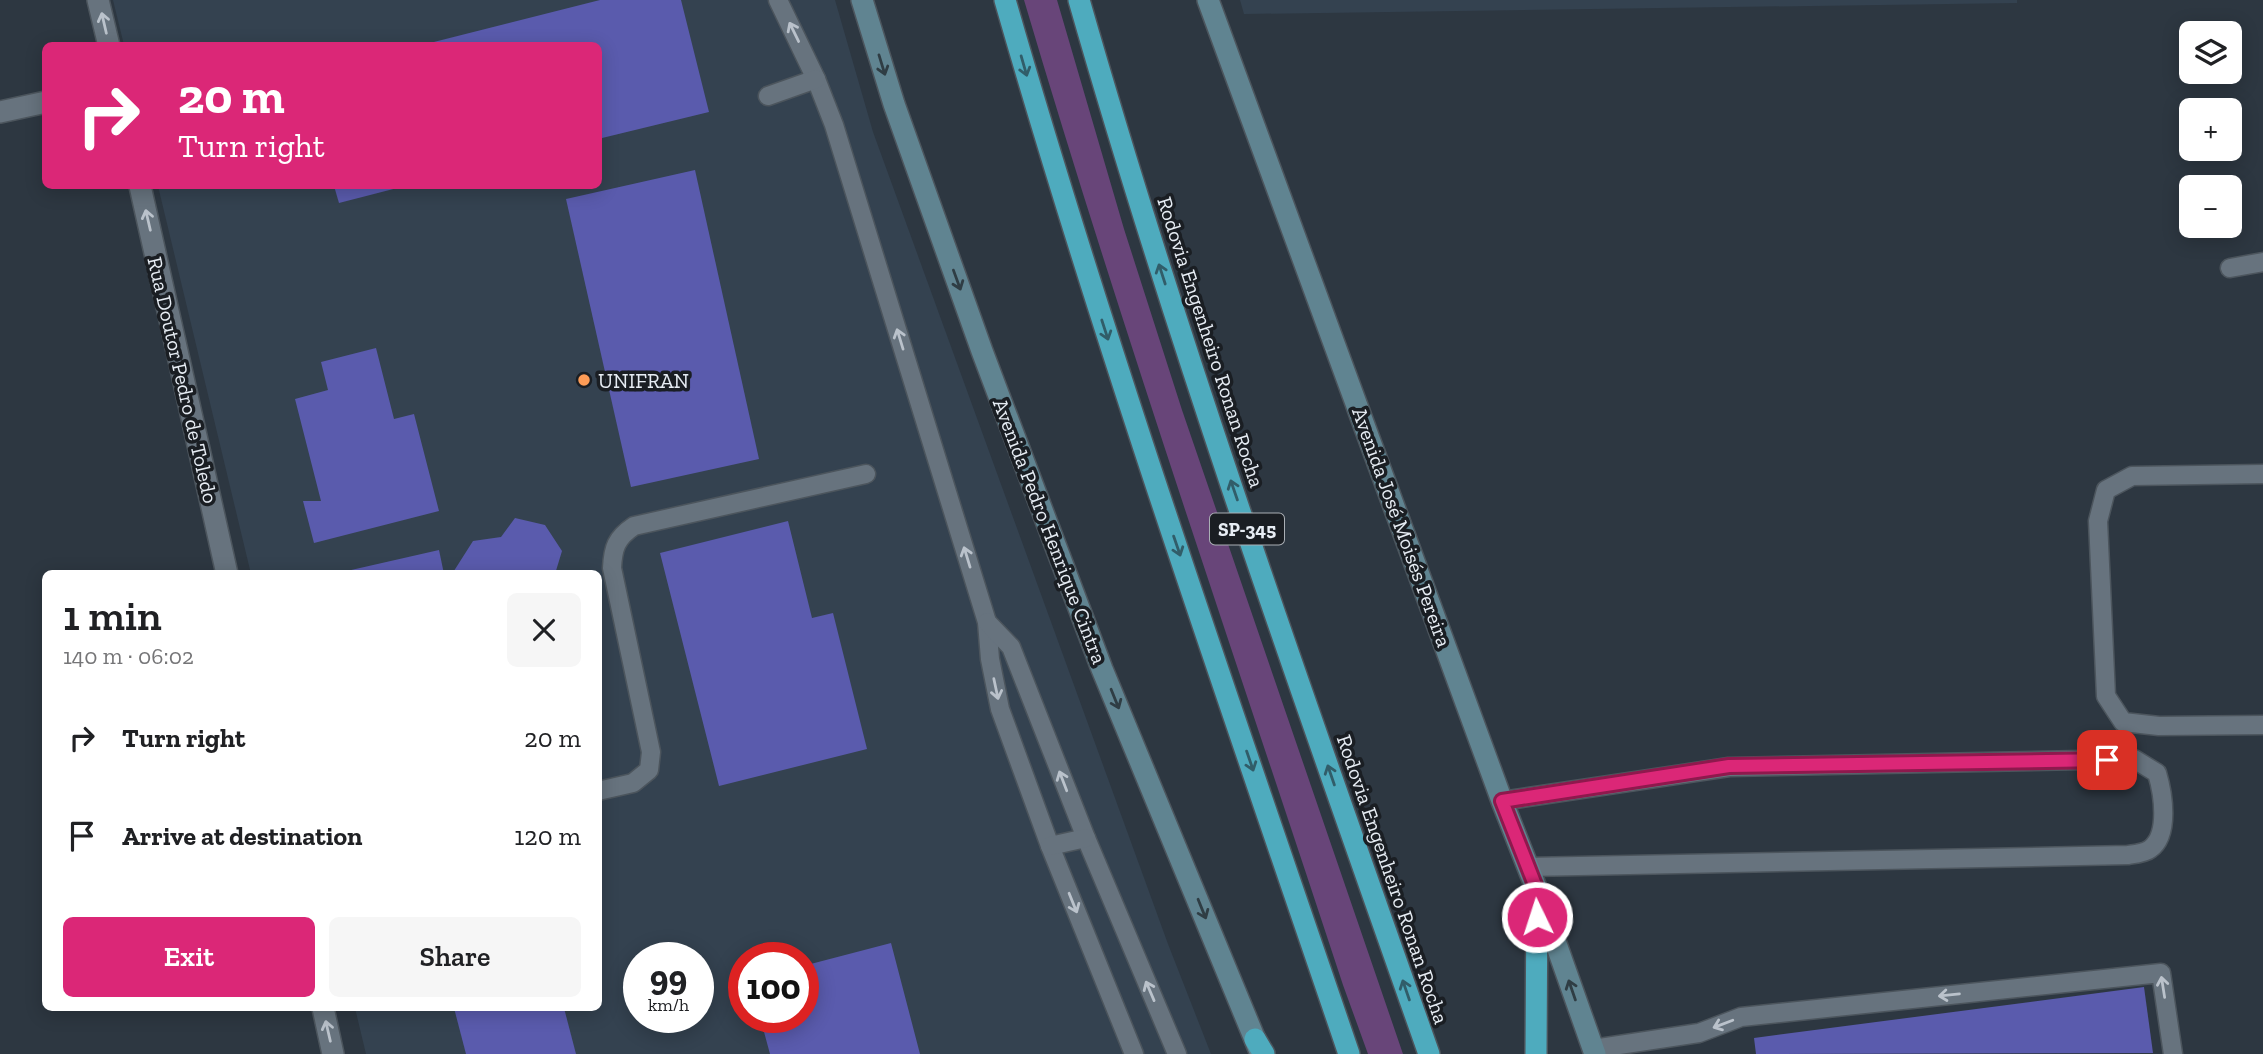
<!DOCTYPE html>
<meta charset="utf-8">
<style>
:root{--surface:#fff;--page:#f6f6f6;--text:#202124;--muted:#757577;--accent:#db2777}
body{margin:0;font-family:"Zilla Slab",serif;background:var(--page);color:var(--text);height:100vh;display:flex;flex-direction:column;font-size:26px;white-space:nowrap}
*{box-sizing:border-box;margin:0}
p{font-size:23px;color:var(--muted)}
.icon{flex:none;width:38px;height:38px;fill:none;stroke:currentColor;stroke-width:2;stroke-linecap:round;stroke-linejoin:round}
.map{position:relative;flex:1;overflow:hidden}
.drawer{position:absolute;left:42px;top:570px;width:560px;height:441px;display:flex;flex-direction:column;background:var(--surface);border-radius:10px;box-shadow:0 4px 18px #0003}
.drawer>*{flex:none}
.hud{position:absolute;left:42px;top:42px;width:560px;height:147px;border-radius:10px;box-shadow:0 4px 18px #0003;background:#db2777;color:#fff;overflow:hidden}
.tools{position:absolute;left:2179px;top:21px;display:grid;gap:14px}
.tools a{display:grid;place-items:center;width:63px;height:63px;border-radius:10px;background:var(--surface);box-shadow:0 4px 18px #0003;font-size:35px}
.speed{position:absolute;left:623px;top:942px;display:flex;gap:14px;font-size:35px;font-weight:700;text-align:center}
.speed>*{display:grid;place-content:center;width:91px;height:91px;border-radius:50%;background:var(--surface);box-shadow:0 4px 18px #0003;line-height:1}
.speed small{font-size:18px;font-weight:400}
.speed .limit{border:10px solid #d22;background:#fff;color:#111}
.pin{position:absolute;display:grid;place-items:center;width:60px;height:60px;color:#fff;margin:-30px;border-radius:14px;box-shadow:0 4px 10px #0006}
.me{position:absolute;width:77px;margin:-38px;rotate:356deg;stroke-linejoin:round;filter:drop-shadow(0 0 5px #0008)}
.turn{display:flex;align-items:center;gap:24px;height:147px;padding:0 21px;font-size:32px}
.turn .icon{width:91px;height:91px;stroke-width:2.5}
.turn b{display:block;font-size:49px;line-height:60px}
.round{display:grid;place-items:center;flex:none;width:74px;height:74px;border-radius:10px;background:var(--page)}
.summary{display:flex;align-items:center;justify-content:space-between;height:119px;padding:0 21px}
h1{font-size:42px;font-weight:600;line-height:52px}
.primary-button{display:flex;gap:14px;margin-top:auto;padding:14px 21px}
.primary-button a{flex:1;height:80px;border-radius:10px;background:var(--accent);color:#fff;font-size:28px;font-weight:600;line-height:80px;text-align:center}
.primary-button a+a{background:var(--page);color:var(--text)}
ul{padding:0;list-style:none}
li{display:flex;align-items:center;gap:21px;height:98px;padding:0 21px}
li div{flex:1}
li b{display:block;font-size:26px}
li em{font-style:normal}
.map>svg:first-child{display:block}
.built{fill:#344250;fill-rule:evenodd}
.green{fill:#684579}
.building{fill:#5a5bad}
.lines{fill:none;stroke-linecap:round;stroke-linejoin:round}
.lane-casing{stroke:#4c555d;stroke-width:21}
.street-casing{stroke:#4c555d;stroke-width:24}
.secondary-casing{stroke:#4c555d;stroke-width:24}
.highway-casing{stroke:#4c555d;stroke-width:24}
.lane{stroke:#67737e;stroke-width:18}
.street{stroke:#67737e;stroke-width:21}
.secondary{stroke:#608491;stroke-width:21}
.highway{stroke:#4eabbe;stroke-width:21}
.oneway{stroke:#bac2cb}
.oneway2{stroke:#2f3d44}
.oneway3{stroke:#315d69}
.route-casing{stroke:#8e194d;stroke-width:18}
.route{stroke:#db2777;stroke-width:12}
.poi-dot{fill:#fd9c57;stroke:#1a1e23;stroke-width:2.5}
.labels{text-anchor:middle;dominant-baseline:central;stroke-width:7;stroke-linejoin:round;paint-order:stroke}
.shield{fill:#1a1e23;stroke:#aaafb5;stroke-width:2}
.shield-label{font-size:19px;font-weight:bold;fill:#e7edf4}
.street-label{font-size:21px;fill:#e7edf4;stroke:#1a1e23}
.poi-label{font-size:21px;fill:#e7edf4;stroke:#1a1e23;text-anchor:start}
</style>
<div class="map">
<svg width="2263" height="1054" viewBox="0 0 2263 1054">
<rect width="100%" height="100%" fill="#2d3741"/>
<!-- built -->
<g class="built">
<path d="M113,0H835L873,132L1168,944L1211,1054H366L355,1008H598V574H251L158,186H598V46L124,45ZM639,957H698V1017H639ZM744,957H803V1017H744Z"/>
<path d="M1240,0H2017V3L1244,14Z"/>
</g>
<!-- green -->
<path class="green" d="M1024,0H1057L1124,229L1182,410L1403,1054H1368L1343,985C1235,657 1122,331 1024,0Z"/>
<!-- building -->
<g class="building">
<path d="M600,0H681L709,112L598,139V46H418Z"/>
<path d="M695,170L759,459L631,487L566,199Z"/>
<path d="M334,186H405L339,203Z"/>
<path d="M376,348L394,419L414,414L439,511L314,543L303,501H321L295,399L328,390L321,362Z"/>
<path d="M515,518L545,525L562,551L555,574H452L473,541L501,537Z"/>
<path d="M788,521L812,618L833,613L867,749L719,786L660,553Z"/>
<path d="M439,550L444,574H338V573Z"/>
<path d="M891,943L920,1054H770L760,1017H803V966Z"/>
<path d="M2144,987L2153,1053L1756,1054L1754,1038Z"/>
<path d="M454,1008H564L576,1054H466Z"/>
</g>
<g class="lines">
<defs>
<g id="lane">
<path d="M778,0L816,79L834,125L987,622L990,659L1000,709L1050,846L1134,1054"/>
<path d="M768,96L816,79"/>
<path d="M2230,268L2263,262"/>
<path d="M2263,474L2132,476L2106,490L2098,521L2106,696L2123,722L2159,726L2263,725"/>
<path d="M987,622L1011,647L1086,838L1177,1054"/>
<path d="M598,791L633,783L649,770L651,752L612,568C613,548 616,538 634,526L866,474"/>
<path d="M1502,801L1729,767L2134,759L2157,773C2163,793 2170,835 2150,849C2145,853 2135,854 2128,855L1528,867"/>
<path d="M1050,846L1086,838"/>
<path d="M1593,1049L1699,1033L1741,1017L2161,973L2173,1054"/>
</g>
<g id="street">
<path d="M98,0L109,46"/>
<path d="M0,112L46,102"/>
<path d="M140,186L227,574"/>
<path d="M323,1008L333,1054"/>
</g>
<g id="secondary">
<path d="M862,0L894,104L982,351L1102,669L1261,1054"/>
<path d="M1208,0L1502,801L1537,890L1595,1054"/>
</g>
<g id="highway">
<path d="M1005,0C1107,355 1230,704 1349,1054"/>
<path d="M1079,0C1181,356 1306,705 1429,1054"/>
<path d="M1255,1039L1264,1054"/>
<path d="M1536,1054L1537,890"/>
</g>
</defs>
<!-- lane casing -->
<use href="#lane" class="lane-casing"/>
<!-- street casing -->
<use href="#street" class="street-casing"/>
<!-- secondary casing -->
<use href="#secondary" class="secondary-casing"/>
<!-- highway casing -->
<use href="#highway" class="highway-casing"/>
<!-- lane -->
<use href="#lane" class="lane"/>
<!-- street -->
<use href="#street" class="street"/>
<!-- secondary -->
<use href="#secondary" class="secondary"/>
<!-- highway -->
<use href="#highway" class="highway"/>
</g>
<!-- one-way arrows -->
<defs><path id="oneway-shaft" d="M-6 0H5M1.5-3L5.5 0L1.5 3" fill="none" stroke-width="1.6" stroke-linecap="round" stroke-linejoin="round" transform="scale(1.75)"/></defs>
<g class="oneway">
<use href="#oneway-shaft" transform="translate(104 23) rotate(-103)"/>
<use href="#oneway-shaft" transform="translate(794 32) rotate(-116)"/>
<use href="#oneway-shaft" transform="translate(148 220) rotate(-103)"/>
<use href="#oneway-shaft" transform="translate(900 339) rotate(-107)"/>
<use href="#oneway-shaft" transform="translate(967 557) rotate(-107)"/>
<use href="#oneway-shaft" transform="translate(996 689) rotate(78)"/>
<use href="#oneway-shaft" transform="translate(1063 781) rotate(-111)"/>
<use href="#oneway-shaft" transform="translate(1073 903) rotate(68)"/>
<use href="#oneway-shaft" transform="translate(2163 987) rotate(-99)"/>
<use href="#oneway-shaft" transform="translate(1150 991) rotate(-113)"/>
<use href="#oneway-shaft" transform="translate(1949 995) rotate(174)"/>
<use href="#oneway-shaft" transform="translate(1723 1024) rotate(159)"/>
<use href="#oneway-shaft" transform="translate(328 1031) rotate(-103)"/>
</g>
<g class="oneway2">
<use href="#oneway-shaft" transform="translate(882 65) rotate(73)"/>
<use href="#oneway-shaft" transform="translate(957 280) rotate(70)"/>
<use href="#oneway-shaft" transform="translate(1115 699) rotate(68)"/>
<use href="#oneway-shaft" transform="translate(1202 909) rotate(68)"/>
<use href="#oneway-shaft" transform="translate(1572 990) rotate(-109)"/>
</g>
<g class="oneway3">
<use href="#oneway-shaft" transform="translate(1024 66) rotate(74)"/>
<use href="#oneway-shaft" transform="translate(1162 274) rotate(-108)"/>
<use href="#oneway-shaft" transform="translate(1105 330) rotate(72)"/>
<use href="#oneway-shaft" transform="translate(1234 490) rotate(-109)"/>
<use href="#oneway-shaft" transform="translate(1177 546) rotate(71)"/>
<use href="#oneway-shaft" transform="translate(1250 761) rotate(71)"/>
<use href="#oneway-shaft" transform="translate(1331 775) rotate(-109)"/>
<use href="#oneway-shaft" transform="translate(1406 990) rotate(-109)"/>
</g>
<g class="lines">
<defs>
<path id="route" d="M1537,917V890L1502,801L1729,766L2107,760"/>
</defs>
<!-- route casing -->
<use href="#route" class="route-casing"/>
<!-- route -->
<use href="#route" class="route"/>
</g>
<!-- markers -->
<circle class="poi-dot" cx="584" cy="380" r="7"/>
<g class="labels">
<!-- shield labels -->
<rect class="shield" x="1210" y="513.5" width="74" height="31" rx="5"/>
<g class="shield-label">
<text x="1247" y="529">SP-345</text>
</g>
<!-- street labels -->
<g class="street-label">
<text transform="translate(1211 342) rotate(72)">Rodovia Engenheiro Ronan Rocha</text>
<text transform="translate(183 380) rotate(77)">Rua Doutor Pedro de Toledo</text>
<text transform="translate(1402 527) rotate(70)">Avenida José Moisés Pereira</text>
<text transform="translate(1050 531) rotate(69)">Avenida Pedro Henrique Cintra</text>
<text transform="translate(1393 879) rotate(71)">Rodovia Engenheiro Ronan Rocha</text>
</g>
<!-- poi labels -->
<g class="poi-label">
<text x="598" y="380">UNIFRAN</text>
</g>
</g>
</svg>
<div class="tools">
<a><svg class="icon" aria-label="layers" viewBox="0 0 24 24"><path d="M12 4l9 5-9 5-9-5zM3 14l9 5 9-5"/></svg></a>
<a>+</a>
<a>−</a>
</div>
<div class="speed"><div>99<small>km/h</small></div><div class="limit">100</div></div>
<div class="pin" style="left:2107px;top:760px;background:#d93025"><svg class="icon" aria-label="arrive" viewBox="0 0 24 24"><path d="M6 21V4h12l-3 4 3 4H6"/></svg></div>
<svg class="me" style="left:1537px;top:917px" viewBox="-20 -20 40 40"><circle r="17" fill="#db2777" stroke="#fff" stroke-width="3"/><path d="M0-11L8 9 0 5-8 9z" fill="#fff"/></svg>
<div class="hud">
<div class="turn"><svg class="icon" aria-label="right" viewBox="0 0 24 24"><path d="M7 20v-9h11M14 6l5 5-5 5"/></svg><div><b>20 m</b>Turn right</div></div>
</div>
<section class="drawer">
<div class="summary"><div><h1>1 min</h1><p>140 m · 06:02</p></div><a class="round"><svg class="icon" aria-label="close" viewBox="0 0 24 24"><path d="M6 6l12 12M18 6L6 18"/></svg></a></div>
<ul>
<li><svg class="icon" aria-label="right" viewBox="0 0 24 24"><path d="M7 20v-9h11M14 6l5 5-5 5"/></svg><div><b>Turn right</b></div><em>20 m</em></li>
<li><svg class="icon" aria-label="arrive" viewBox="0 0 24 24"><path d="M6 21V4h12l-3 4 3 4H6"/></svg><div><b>Arrive at destination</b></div><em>120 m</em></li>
</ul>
<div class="primary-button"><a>Exit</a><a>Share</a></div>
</section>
</div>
